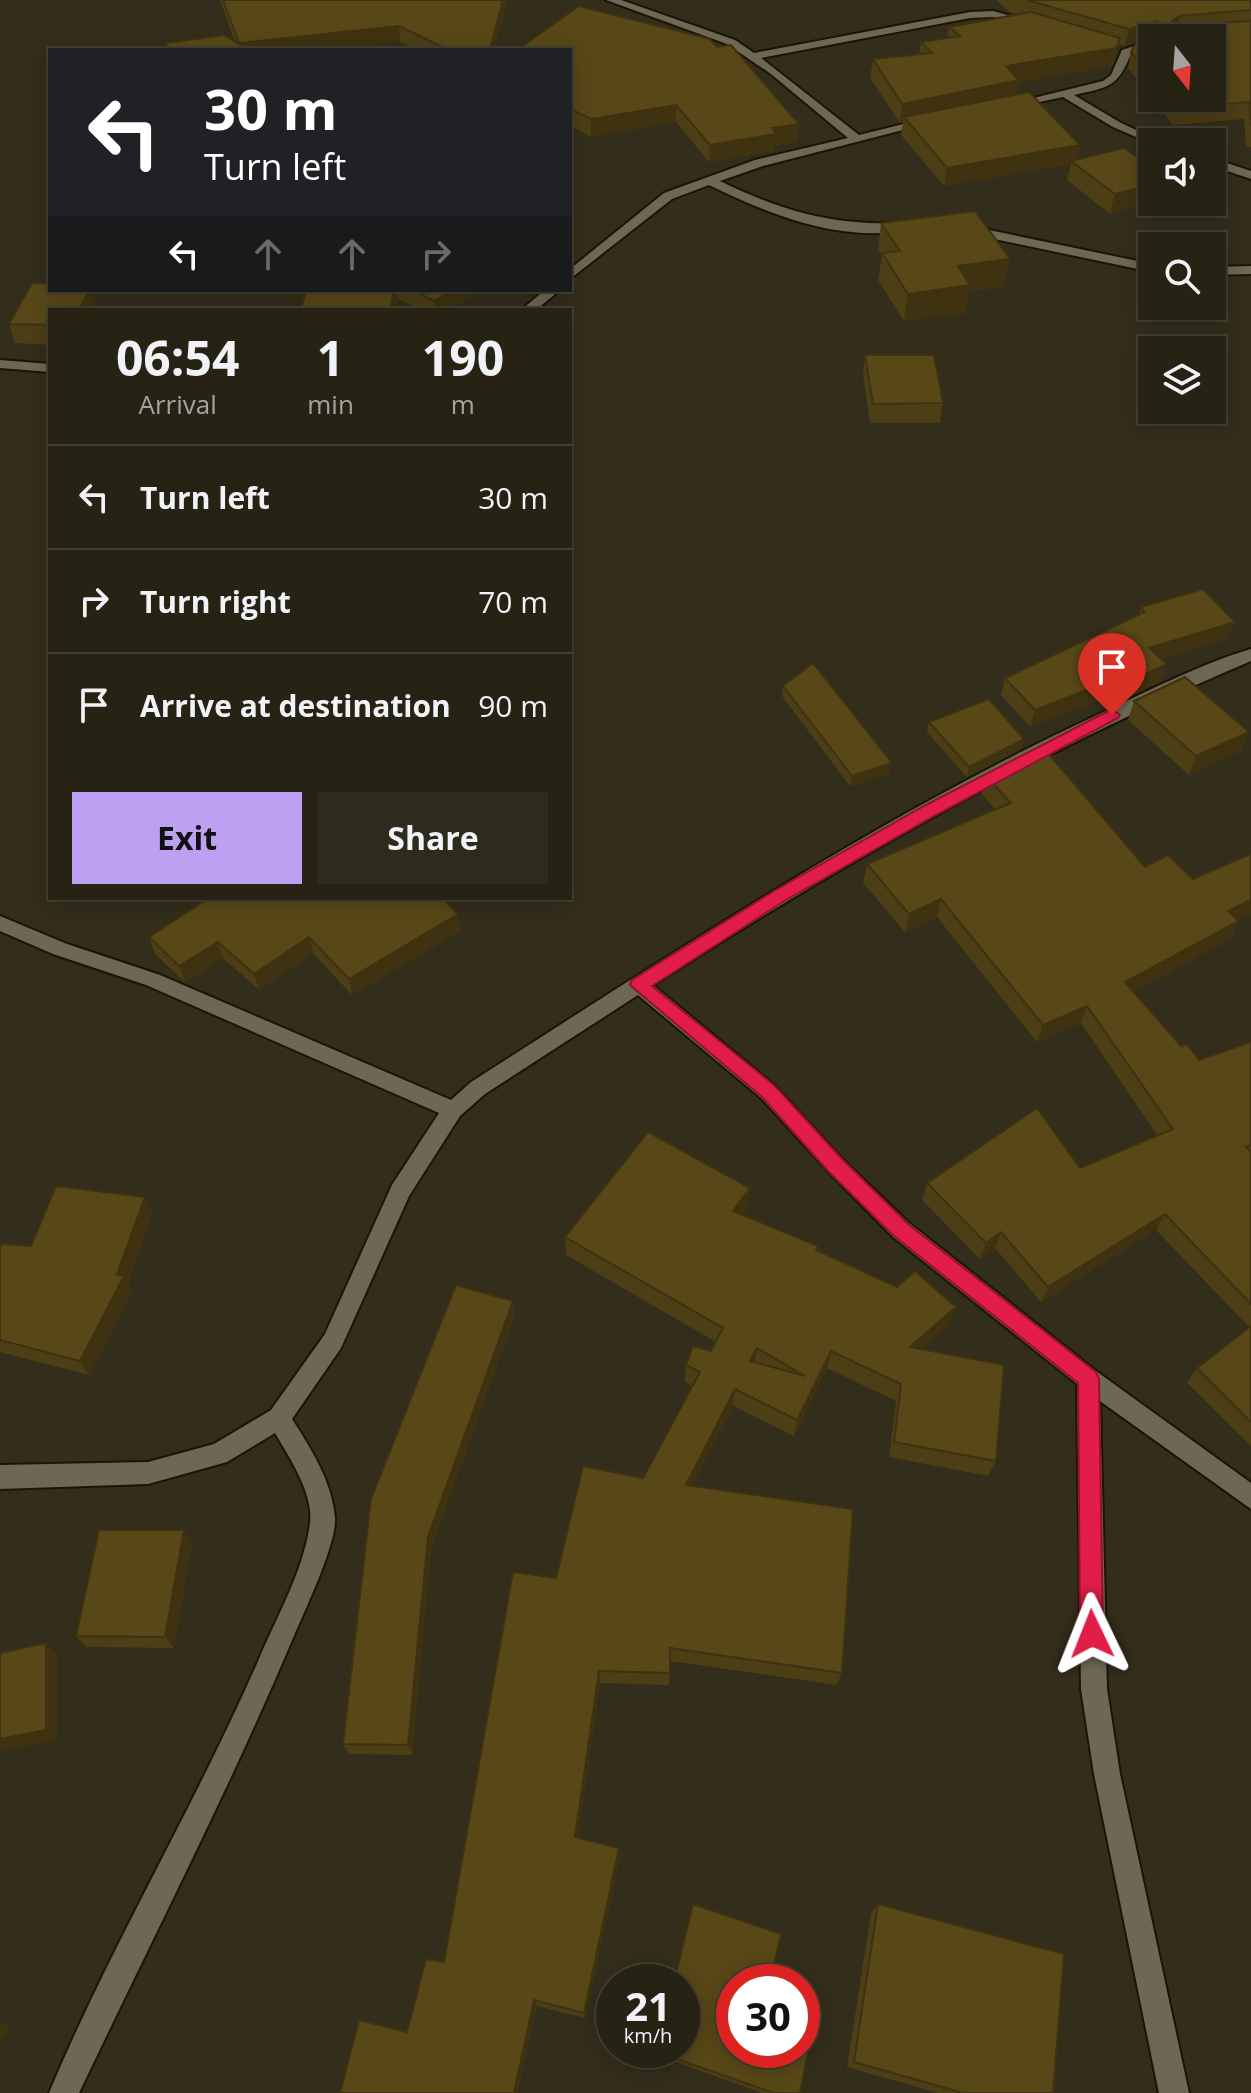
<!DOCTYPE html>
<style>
:root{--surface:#262214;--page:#2e2a1d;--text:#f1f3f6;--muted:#a4a4a0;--line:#423f34;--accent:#bca0f2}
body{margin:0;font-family:"Open Sans",sans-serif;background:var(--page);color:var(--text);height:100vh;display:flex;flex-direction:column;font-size:30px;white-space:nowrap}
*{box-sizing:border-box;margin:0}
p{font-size:26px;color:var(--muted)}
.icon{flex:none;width:44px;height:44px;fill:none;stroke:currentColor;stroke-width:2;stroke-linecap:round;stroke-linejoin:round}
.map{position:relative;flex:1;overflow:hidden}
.panel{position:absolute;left:48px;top:308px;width:524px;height:592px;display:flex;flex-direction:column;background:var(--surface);border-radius:0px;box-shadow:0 4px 20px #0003,0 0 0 2px var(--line)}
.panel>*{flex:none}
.top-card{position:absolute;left:48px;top:48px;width:524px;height:244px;border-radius:0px;box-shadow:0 4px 20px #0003,0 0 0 2px var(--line);background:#202124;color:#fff;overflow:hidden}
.needle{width:52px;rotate:163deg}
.tools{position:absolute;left:1138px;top:24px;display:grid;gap:16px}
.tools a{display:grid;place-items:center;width:88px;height:88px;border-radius:0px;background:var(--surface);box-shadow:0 4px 20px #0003,0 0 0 2px var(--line);font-size:40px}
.speed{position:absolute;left:596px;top:1964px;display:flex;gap:16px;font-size:40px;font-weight:700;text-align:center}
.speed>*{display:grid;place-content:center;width:104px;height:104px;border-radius:50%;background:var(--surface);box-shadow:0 4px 20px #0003,0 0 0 2px var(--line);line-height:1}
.speed small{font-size:20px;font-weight:400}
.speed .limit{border:12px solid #d22;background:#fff;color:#111}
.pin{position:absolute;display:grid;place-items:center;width:68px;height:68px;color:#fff;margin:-82px -34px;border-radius:50% 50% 50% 0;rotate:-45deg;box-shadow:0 0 8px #0007}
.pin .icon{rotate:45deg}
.me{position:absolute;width:88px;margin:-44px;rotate:358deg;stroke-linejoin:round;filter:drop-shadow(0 0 6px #0008)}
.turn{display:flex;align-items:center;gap:28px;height:168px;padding:0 24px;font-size:36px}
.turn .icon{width:104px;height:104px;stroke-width:2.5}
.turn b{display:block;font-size:56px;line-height:68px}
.lanes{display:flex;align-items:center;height:76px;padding:0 24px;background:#0003;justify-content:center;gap:40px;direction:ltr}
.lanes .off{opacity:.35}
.eta{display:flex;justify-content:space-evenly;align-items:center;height:136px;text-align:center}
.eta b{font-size:48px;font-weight:700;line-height:56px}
.action{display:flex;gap:16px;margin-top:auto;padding:16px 24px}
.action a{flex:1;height:92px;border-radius:0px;background:var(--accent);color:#111;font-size:32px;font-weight:700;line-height:92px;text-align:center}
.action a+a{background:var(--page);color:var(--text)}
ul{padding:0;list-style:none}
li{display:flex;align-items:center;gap:24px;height:104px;padding:0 24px;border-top:2px solid var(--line)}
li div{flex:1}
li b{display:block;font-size:30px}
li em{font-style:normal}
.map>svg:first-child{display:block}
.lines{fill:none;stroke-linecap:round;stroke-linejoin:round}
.minor-casing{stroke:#1b1505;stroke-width:4}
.minor{fill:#6e6754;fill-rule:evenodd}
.wall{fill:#4c3e15;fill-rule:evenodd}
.shaded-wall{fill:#3e3211}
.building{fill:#584818;stroke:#3e3211;stroke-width:2;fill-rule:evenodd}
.route{fill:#e11d48;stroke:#92132f;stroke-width:2}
</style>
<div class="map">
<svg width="1251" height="2093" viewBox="0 0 1251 2093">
<rect width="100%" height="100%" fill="#332d1b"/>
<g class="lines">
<defs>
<g id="minor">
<path d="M606,0H621L735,40L754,53L970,12L993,11L1036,23L1031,26L993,17L970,18L761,58L859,135L928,118L934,122L763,166L720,181C784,212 833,226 905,223L911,227L909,230C840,243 770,215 709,185L672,199L570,279V269L664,193L755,160L848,138L771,74L727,44Z"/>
<path d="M1152,40V47L1131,54C1117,88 1109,87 1074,95L1121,123L1163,142L1152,144L1113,127L1063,97L1011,108L1005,105L1103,81L1111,75L1122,50Z"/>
<path d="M1212,158L1251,171V179L1212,166Z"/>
<path d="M965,225L1152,264V272L961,232L959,229Z"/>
<path d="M1251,266V274L1212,275V267Z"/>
<path d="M545,290H560L536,310H521Z"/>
<path d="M0,360L50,364V372L0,368Z"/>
<path d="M1251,649V661C1041,750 845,862 653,985L775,1086L842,1159L909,1223L1096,1371L1251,1483V1509L1100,1401L1107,1689L1120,1774L1189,2093H1159L1094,1774L1081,1689L1077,1384L893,1237L828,1171L761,1098L638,995L485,1094L460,1116L409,1196L341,1348L292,1419C311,1449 332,1481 335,1518C337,1543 304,1612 293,1638C228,1792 151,1941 79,2093H49C111,1945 195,1806 259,1659C277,1616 304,1570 310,1523C314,1494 289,1457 275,1433L227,1462L148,1484L0,1489V1465L148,1462L214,1444L271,1410L325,1334L392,1185L439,1113L146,985L53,954L0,931V916L67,944L160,975L451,1100L471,1082C668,956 866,825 1078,724C1130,700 1196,665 1251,649Z"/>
</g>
</defs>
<!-- minor casing -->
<use href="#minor" class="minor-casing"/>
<!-- minor -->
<use href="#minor" class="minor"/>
</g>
<!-- wall -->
<g class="wall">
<path d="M220,0H506V6L495,50H417L400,42L327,50H167L166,43L235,42Z"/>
<path d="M996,0H1251V147H1246L1244,119L1173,125L1128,68L1131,52L1136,43L1125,46L1119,44L1116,56L1112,66L1018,82L1016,95L1077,159L1152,202H1155L1110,214L1067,180L1071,164L944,186L901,135L903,122L900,123L870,78L873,59L919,55L921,42L948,38L949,27L1018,14L1009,12ZM1152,38L1212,98H1152Z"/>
<path d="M717,47L799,124L798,141L775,145V151L709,162L676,122L591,137L570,126V50Z"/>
<path d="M881,223L1005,287L969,291L966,313L904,321L878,280L882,256L878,250Z"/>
<path d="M32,283L50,284V290H92L96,305L94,310H50V345L15,343L9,324Z"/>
<path d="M306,290H482L448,310H421L398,299Z"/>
<path d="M865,355L943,403L940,423H870L863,375Z"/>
<path d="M1141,607L1228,639L1162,659L1161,681L1111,705L1104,698L1030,727L1001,695L1005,678L1139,614Z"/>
<path d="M783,686L890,773L850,786L782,696Z"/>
<path d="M1134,701L1241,751L1189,775L1128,720Z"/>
<path d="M929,722L1022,749L967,777L927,732Z"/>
<path d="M986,776L1145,867L1193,879L1251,854V914L1238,920L1239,921L1231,939L1133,992L1181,1046L1199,1060L1251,1042V1446L1187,1383L1197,1368L1249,1327L1156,1230L1041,1302L995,1248L980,1259L922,1200L927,1183L1080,1168L1157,1135L1081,1023L1037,1042L937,917L905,932L863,883L867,864L995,809L982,794Z"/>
<path d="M458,914L460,931L352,995L313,953L259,990L223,958L185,982L155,954L149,937Z"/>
<path d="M145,1197L152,1213L128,1283L132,1291L89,1375L0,1352V1244L31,1246Z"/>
<path d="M747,1207L742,1215L817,1251L949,1325L921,1349L996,1461L988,1476L889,1457L896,1401L827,1368L794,1436L733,1406L692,1486L842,1673L837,1685L670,1661L669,1685L600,1683L578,1838L619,1848L620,1857L585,2018L537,2006L517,2093H340L407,2032L444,1962L556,1578L643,1478L692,1386L685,1382L686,1365L711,1351L716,1342L566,1255L565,1237Z"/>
<path d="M513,1301L515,1316L431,1549L412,1755L349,1754L343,1744Z"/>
<path d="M184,1530L192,1543L174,1648L86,1647L76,1636Z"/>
<path d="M878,1904L1053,2093H938L847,2067L871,1913Z"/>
<path d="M734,1982L800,2093H762L656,2055L657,2050Z"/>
</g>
<!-- shaded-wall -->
<g class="shaded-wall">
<path d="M503,0H506V6L495,50H490Z"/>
<path d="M1180,16L1176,32L1172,21Z"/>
<path d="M1158,21L1154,38L1125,46L1129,29Z"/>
<path d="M399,26L400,42L327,50H240L239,43Z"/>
<path d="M1120,38L1116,56L1112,66L1018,82L1015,98L904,117L903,122L900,123L902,104L1006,66Z"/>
<path d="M676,105V122L591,137V119Z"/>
<path d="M799,124L798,141L775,145V151L709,162L710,145L772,128Z"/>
<path d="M1080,145L1076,163L1071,161V164L944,186L947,168Z"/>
<path d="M1152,185V202H1155L1110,214L1115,194Z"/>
<path d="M1010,259L1005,287L969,291L966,313L904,321L908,294L958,266Z"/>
<path d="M89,290H92L96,305L94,310H79Z"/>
<path d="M394,290H397L398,299L396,310H390Z"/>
<path d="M453,290H482L448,310H435L434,301Z"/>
<path d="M1235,622L1228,639L1143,665L1149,648Z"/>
<path d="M1167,664L1161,681L1111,705L1117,688Z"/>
<path d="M1110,681L1104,698L1030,727L1035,710Z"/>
<path d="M1249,732L1241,751L1189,775L1196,756Z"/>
<path d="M1024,739L1022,749L967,777L969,767Z"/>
<path d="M892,763L890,773L850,786L852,776Z"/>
<path d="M941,899L937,917L905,932L909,914Z"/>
<path d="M1251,900V914L1220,929L1228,911Z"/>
<path d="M458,914L460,931L352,995L349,979Z"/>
<path d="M1239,921L1231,939L1118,1000L1125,982Z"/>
<path d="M309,937L313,953L259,990L254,974Z"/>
<path d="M218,942L223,958L185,982L179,966Z"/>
<path d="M1087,1006L1081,1023L1037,1042L1043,1025Z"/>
<path d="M750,1188L747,1207L731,1230L733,1211Z"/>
<path d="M145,1197L152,1213L128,1283L132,1291L89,1375L80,1361L117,1274Z"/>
<path d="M1165,1214L1156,1230L1041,1302L1048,1287Z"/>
<path d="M1001,1232L995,1248L980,1259L986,1243Z"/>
<path d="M513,1301L515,1316L431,1549L412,1755L408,1745L428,1537Z"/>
<path d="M956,1307L949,1325L905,1364L910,1347Z"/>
<path d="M757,1348L754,1365L750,1361Z"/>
<path d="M831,1351L827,1368L794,1436L797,1420Z"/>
<path d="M735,1389L733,1406L685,1500L686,1485Z"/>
<path d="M184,1530L192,1543L174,1648L165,1637Z"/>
<path d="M46,1643L57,1654V1740L0,1752V1739Z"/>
<path d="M599,1671L600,1683L577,1846L575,1837Z"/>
<path d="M619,1848L620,1857L585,2018L584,2013Z"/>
<path d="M534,2000L537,2006L517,2093H514Z"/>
<path d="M0,2021L10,2029L0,2044Z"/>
</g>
<!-- building -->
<g class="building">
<path d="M223,0H503L490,50H449L399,26L239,43Z"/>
<path d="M1027,0H1251V10L1180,16L1172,21L1175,25L1251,21V125L1249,102L1177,108L1169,98H1212V38H1152V77L1131,52L1137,40L1158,32V21L1129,29Z"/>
<path d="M579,6L710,39L717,47L731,45L799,124L772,128L776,134L710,145L676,105L591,119L570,109V50H517Z"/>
<path d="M1031,12L1120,38L1116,48L1006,66L1019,80L902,104L873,59L932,53L921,42L960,36L949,27Z"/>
<path d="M224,35L249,50H168L166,43Z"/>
<path d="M1029,92L1080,145L947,168L904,117Z"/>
<path d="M1124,148L1152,168V185L1115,194L1071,161Z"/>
<path d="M975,211L1010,259L958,266L970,285L908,294L882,253L900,251L881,223Z"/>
<path d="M32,283L50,284V290H89L79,310H50V325L9,324Z"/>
<path d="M306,290H394L390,310H301Z"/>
<path d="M412,290H453L434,301Z"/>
<path d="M865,355H934L943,403L873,404Z"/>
<path d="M1203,589L1235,622L1149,648L1167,664L1117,688L1110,681L1035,710L1005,678L1145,612L1141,607Z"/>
<path d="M813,663L892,763L852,776L783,686Z"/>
<path d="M1185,677L1249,732L1196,756L1134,701Z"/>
<path d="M989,699L1024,739L969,767L929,722Z"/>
<path d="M1042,746L1145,867L1168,855L1193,879L1251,854V900L1228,911L1239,921L1125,982L1181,1046L1187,1044L1199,1060L1251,1042V1145L1246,1147L1251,1152V1304L1165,1214L1048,1287L1001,1232L986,1243L927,1183L1037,1108L1080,1168L1173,1129L1087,1006L1043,1025L941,899L909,914L867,864L1011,803L986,776Z"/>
<path d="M209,898H442L458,914L349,979L309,937L254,974L218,942L179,966L149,937Z"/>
<path d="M648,1132L750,1188L733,1211L818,1246L816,1250L897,1287L915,1271L956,1307L910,1347L1004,1365L996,1461L894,1442L901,1384L831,1351L797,1420L735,1389L686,1485L853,1509L842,1673L670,1648V1673L599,1671L575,1837L619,1848L584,2013L534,2000L514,2093H340L359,2020L407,2032L426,1959L444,1962L513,1572L556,1578L583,1466L643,1478L700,1372L686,1365L693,1346L711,1351L723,1328L565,1237ZM757,1348L805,1376L750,1361Z"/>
<path d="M56,1186L145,1197L117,1274L124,1276L80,1361L0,1340V1244L31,1246Z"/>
<path d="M456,1285L513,1301L428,1537L408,1745L343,1744L371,1499Z"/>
<path d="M1251,1326V1422L1197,1368Z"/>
<path d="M99,1530H184L165,1637L76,1636Z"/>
<path d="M46,1643V1730L0,1739V1653Z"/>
<path d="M693,1904L781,1934L770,1982H734V2050H802V2023L813,2026L800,2093H774L657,2052V2050H682V1982H674Z"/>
<path d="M878,1904L1064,1954L1053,2093H963L854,2062Z"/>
</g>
<!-- route -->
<path class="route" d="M1112,709L1120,715L1118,718L936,815L786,900L652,986L775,1086L842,1159L908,1224L1096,1372L1099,1379L1103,1634L1100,1642L1092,1645L1083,1642L1080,1634L1078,1383L894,1236L828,1171L762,1097L630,985L632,980L774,891L924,806Z"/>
</svg>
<div class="tools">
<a><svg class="needle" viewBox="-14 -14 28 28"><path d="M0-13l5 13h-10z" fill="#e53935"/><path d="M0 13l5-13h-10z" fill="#a4a4a0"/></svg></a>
<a><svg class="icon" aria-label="sound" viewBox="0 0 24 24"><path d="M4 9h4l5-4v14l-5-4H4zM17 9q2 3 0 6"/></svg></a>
<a><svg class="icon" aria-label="search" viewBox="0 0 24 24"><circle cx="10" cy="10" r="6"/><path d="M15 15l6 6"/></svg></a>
<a><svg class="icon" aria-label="layers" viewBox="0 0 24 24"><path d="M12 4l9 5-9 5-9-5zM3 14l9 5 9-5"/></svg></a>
</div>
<div class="speed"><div>21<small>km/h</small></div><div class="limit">30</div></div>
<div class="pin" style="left:1112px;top:715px;background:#d93025"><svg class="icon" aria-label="arrive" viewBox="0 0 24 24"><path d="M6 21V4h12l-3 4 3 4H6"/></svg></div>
<svg class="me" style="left:1092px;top:1634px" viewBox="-20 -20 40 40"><path d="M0-17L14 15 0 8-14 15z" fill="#e11d48" stroke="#fff" stroke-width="4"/></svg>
<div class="top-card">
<div class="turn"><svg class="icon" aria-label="left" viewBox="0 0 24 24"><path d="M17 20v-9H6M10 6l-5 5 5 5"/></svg><div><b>30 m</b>Turn left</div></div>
<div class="lanes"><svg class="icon" aria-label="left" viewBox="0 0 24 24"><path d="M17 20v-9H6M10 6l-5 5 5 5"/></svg><svg class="icon off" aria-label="ahead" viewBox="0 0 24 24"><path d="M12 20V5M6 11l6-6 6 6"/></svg><svg class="icon off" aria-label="ahead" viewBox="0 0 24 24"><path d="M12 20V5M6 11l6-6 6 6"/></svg><svg class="icon off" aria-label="right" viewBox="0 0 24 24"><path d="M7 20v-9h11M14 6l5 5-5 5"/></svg></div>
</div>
<section class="panel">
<div class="eta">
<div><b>06:54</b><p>Arrival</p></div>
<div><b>1</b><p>min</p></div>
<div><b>190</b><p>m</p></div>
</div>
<ul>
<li><svg class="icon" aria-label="left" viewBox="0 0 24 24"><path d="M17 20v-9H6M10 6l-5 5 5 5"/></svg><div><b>Turn left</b></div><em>30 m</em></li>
<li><svg class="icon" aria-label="right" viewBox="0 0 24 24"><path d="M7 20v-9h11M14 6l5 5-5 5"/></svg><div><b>Turn right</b></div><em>70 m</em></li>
<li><svg class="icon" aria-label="arrive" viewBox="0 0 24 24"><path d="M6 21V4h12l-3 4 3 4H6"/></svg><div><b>Arrive at destination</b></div><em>90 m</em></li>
</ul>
<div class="action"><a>Exit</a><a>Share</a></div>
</section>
</div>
